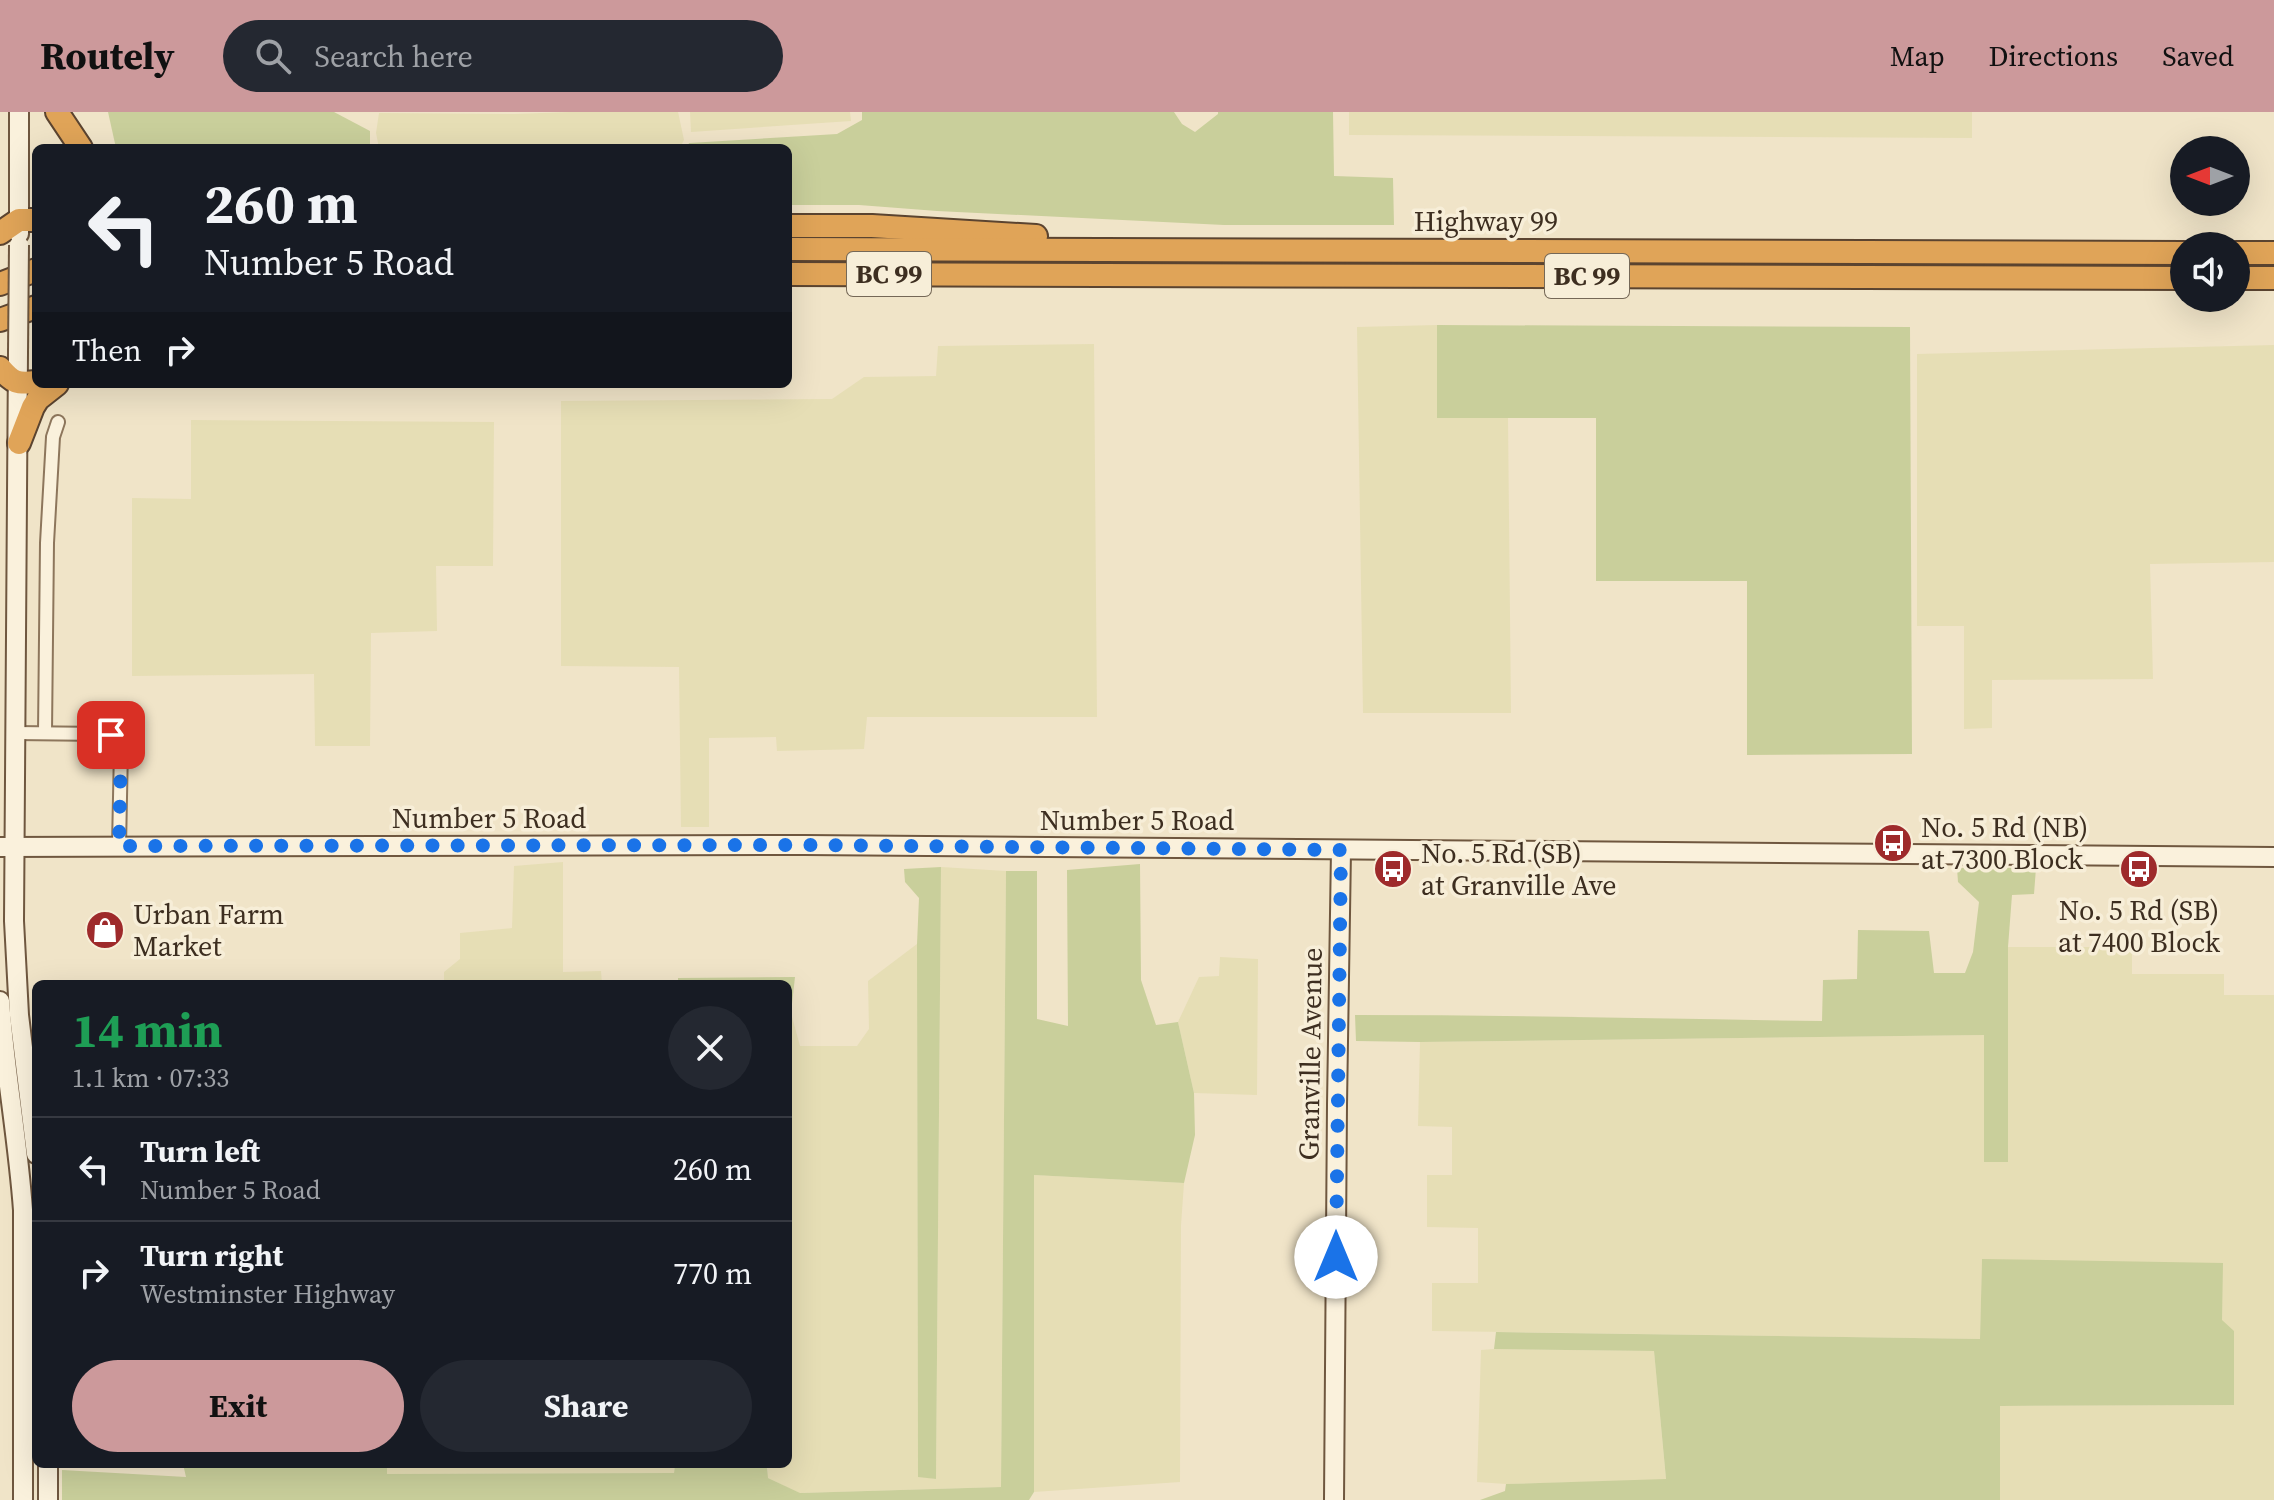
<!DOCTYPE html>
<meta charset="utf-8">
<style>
:root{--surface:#171b24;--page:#242831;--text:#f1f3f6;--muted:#9ea1a6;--line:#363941;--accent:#cc999b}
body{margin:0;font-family:"Source Serif 4",serif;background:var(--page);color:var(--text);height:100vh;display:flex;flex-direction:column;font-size:30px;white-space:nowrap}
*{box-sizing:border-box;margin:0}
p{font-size:26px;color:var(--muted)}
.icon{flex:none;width:44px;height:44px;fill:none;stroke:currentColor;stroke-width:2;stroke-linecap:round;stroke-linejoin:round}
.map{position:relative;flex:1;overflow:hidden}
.side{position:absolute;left:32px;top:868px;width:760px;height:488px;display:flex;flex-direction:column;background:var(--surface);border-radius:12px;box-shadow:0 8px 32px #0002}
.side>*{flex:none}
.top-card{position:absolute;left:32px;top:32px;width:760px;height:244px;border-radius:12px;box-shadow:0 8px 32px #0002;background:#171b24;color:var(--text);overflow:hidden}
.needle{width:52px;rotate:270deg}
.tools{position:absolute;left:2170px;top:24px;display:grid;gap:16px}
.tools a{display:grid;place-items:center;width:80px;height:80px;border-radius:50%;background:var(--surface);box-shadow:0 8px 32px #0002;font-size:40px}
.pin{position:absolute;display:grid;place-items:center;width:68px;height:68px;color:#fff;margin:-34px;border-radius:16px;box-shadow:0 4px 12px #0006}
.me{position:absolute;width:88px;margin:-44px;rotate:0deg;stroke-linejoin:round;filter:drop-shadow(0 0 6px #0008)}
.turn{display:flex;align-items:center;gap:28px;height:168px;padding:0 40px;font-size:36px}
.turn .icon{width:104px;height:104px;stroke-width:2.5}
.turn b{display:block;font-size:56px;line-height:68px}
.then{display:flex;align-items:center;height:76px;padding:0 40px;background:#0003;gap:16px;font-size:30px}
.round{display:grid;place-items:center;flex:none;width:84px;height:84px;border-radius:42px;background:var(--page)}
.head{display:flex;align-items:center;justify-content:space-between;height:136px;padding:0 40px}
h1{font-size:48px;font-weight:700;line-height:60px;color:#1e9e55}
.action{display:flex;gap:16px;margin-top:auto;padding:16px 40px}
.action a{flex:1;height:92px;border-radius:48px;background:var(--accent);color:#111;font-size:32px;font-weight:700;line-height:92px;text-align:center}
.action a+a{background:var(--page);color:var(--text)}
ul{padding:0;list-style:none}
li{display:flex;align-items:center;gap:24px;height:104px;padding:0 40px;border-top:2px solid var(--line)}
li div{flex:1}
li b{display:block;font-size:30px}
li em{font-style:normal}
header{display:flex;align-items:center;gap:48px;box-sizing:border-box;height:112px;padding:0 40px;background:var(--accent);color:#111}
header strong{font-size:38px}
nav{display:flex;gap:44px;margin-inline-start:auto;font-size:28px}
.search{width:560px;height:72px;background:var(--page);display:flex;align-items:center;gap:20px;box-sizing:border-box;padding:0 28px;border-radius:44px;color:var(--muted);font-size:30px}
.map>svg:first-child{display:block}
.farmland{fill:#e6deb5}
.green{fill:#c9cf9b}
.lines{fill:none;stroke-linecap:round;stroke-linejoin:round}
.street-casing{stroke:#8d765c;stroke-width:16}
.secondary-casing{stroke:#6f573f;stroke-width:22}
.highway-casing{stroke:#5b4430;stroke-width:26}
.street{stroke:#faf1dc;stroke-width:12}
.secondary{stroke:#faf1dc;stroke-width:18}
.highway{stroke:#e0a458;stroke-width:22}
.secondary-bridge-casing{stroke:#6f573f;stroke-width:22;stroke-linecap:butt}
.secondary-bridge{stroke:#faf1dc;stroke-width:18}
.route{stroke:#1a73e8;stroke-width:14;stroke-dasharray:0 25.2}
.labels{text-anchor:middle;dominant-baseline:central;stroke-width:7;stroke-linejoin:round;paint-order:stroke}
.shield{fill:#f7eed8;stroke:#756857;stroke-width:2}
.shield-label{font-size:26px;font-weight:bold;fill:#3d2e20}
.street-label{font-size:28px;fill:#3d2e20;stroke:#f7eed8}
.poi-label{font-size:28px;fill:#3d2e20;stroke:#f7eed8;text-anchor:start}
</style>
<header>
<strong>Routely</strong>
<div class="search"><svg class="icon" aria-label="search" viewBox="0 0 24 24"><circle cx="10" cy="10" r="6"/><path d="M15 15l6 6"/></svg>Search here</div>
<nav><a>Map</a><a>Directions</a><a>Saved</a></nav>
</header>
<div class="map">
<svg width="2274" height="1388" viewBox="0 0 2274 1388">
<rect width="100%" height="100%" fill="#f0e4c8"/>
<!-- farmland -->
<g class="farmland">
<path d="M570,0H678L684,28L680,36H379L376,21L379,1L515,2Z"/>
<path d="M690,0H850L851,9L691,20Z"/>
<path d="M1349,0H1972V26L1349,23Z"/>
<path d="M1437,213V306H1508L1511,601H1363L1357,215Z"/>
<path d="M1094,232L1097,605H867L864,637L777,639L776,625L709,626V715H681L679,555L561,554V289L832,287L864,265L936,264L938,234Z"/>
<path d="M2274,233V450L2150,452L2153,567L1992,568V616L1964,617V514H1917V242Z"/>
<path d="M191,308L494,310L493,454H436L437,519L371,521L370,634H315L314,562L132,564V386L191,387Z"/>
<path d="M563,750V860L601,859L602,872H444V860L460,847V821L512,816L514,754Z"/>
<path d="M941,755L1006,759L1001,1375L799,1381L768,1366V1352H788V901H791L800,934H857L869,917L868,869L917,832L918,1364L936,1367Z"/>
<path d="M2008,835H2132V862H2224V883H2274V1388H2000L1999,1294L2234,1293L1982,1148L1980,1227L1432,1219V1171H1478V1116L1427,1115V1063H1452V1015L1418,1014L1420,930L1985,923L1984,1050H2007Z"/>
<path d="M1220,845L1258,847L1257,983L1194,981L1178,910L1199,865L1219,864Z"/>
<path d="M1034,1063L1184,1071L1181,1113L1180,1370L1034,1380Z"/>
<path d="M1494,1237L1654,1239L1666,1368L1506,1372L1477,1370L1481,1238Z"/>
<path d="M387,1352H675L674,1361L387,1362Z"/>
</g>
<!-- green -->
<g class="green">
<path d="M108,0H334L370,19V36H116Z"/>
<path d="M862,0H1174L1182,12L1195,20L1218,2V0H1333L1334,64L1393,66L1394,113H1224L937,99L859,93H788V36H687L689,31L837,22L862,8Z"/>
<path d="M1437,213L1910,215L1912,642L1747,643V469H1596V306H1437Z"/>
<path d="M1140,752L1141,868L1156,913L1178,910L1194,981L1195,1023L1184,1071L1034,1063V1380L1029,1388H62V1358L186,1365L183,1352H387V1362L674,1361L675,1352H767L768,1366L800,1381L1001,1375L1006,759H1037V907L1068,914L1067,758Z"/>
<path d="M941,755L936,1367L918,1365L917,832L919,786L905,770L904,757Z"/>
<path d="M1957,756H2036L2034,782L2012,783L2008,835V1050H1984V923L1420,930L1356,929L1355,903C1511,903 1667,907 1822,909L1823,868L1857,867L1858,818L1929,819L1934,861H1965L1973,840L1979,790L1958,770Z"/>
<path d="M795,865L791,901H788V872H678V866Z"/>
<path d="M1982,1147L2223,1151L2222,1208L2234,1219V1293L2000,1294V1388H1480L1505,1379L1506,1372L1666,1367L1654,1239L1494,1237L1496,1220L1980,1227Z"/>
</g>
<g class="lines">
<defs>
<g id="street">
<path d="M45,620L47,431L53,325L58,310"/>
<path d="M15,621L104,622L116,626L121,637L119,734"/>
</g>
<g id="secondary">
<path d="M19,0V122"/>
<path d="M18,241L14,809L19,903L36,1042"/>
<path d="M0,735L805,733L2274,745"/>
<path d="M0,889C5,959 18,1028 23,1098V1388"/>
<path d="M48,1388V1352"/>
<path d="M1334,1388L1337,993L1341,738"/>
</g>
<g id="highway">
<path d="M57,0L81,36"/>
<path d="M788,114H872L1036,124"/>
<path d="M0,121L19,108H36"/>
<path d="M788,137L2184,141"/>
<path d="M2236,141H2274"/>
<path d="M788,162L2184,166"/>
<path d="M2236,166H2274"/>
<path d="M0,172L36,158"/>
<path d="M0,208L36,195"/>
<path d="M0,256C13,271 17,272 36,270"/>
<path d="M19,331L33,295L38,287L57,272"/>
</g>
</defs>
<!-- street casing -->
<use href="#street" class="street-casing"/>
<!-- secondary casing -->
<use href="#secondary" class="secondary-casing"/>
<!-- highway casing -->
<use href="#highway" class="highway-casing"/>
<!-- street -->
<use href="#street" class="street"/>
<!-- secondary -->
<use href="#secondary" class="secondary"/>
<!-- highway -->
<use href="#highway" class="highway"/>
<defs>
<path id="secondary-bridge" d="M18,241L19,133"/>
</defs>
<!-- secondary-bridge casing -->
<use href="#secondary-bridge" class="secondary-bridge-casing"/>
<!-- secondary-bridge -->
<use href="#secondary-bridge" class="secondary-bridge"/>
</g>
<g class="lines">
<!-- route -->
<path class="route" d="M111,623L116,626L121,637L119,734L805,733L1341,738L1336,1145"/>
</g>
<!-- icons -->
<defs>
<symbol id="bus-disc" viewBox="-11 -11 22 22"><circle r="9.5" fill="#9e2a2b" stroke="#f7eed8"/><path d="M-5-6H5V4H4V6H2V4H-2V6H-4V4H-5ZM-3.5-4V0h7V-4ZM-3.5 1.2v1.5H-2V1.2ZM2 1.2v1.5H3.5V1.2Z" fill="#fff"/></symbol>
<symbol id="shop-disc" viewBox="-11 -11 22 22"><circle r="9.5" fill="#9e2a2b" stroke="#f7eed8"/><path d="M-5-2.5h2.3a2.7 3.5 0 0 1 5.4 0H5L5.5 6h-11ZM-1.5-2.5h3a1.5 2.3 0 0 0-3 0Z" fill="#fff"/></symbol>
</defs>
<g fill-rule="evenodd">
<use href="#bus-disc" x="1871" y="709" width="44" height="44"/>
<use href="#bus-disc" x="1371" y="735" width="44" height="44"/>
<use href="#bus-disc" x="2117" y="735" width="44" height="44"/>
<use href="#shop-disc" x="83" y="796" width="44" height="44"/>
</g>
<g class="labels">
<!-- shield labels -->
<g class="shield">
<rect x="847" y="140" width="84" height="44" rx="6"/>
<rect x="1545" y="142" width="84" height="44" rx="6"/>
</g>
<g class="shield-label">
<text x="889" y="162">BC 99</text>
<text x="1587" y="164">BC 99</text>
</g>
<!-- street labels -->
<g class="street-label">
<text x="1486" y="109">Highway 99</text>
<text x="489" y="706">Number 5 Road</text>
<text x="1137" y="708">Number 5 Road</text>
<text transform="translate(1310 942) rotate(-89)">Granville Avenue</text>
</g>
<!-- poi labels -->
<g class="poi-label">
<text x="1921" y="715">No. 5 Rd (NB)<tspan x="1921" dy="32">at 7300 Block</tspan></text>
<text x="1421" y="741">No. 5 Rd (SB)<tspan x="1421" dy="32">at Granville Ave</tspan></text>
<text x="2139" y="798" text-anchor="middle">No. 5 Rd (SB)<tspan x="2139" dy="32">at 7400 Block</tspan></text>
<text x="133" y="802">Urban Farm<tspan x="133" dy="32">Market</tspan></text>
</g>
</g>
</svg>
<div class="tools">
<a><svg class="needle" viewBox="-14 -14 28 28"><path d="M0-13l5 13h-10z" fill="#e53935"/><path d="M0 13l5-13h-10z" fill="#9ea1a6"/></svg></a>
<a><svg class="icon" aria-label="sound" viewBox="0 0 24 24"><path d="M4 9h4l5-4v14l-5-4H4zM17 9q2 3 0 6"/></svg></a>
</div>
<div class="pin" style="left:111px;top:623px;background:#d93025"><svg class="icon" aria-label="arrive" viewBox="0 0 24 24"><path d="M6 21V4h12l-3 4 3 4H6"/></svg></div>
<svg class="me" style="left:1336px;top:1145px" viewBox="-20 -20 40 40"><circle r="19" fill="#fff"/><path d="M0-13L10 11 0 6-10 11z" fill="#1a73e8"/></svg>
<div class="top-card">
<div class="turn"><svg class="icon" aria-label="left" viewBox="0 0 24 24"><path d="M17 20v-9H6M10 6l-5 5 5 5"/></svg><div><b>260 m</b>Number 5 Road</div></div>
<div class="then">Then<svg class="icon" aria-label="right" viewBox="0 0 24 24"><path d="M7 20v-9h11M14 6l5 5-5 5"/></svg></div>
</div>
<section class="side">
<div class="head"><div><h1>14 min</h1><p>1.1 km · 07:33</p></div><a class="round"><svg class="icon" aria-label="close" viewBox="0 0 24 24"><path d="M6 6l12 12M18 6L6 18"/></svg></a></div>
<ul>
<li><svg class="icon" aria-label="left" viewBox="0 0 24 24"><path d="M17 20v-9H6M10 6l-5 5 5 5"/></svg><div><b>Turn left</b><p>Number 5 Road</p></div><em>260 m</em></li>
<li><svg class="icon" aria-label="right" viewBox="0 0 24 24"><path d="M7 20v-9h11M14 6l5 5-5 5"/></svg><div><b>Turn right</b><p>Westminster Highway</p></div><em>770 m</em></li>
</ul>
<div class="action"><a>Exit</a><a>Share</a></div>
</section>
</div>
